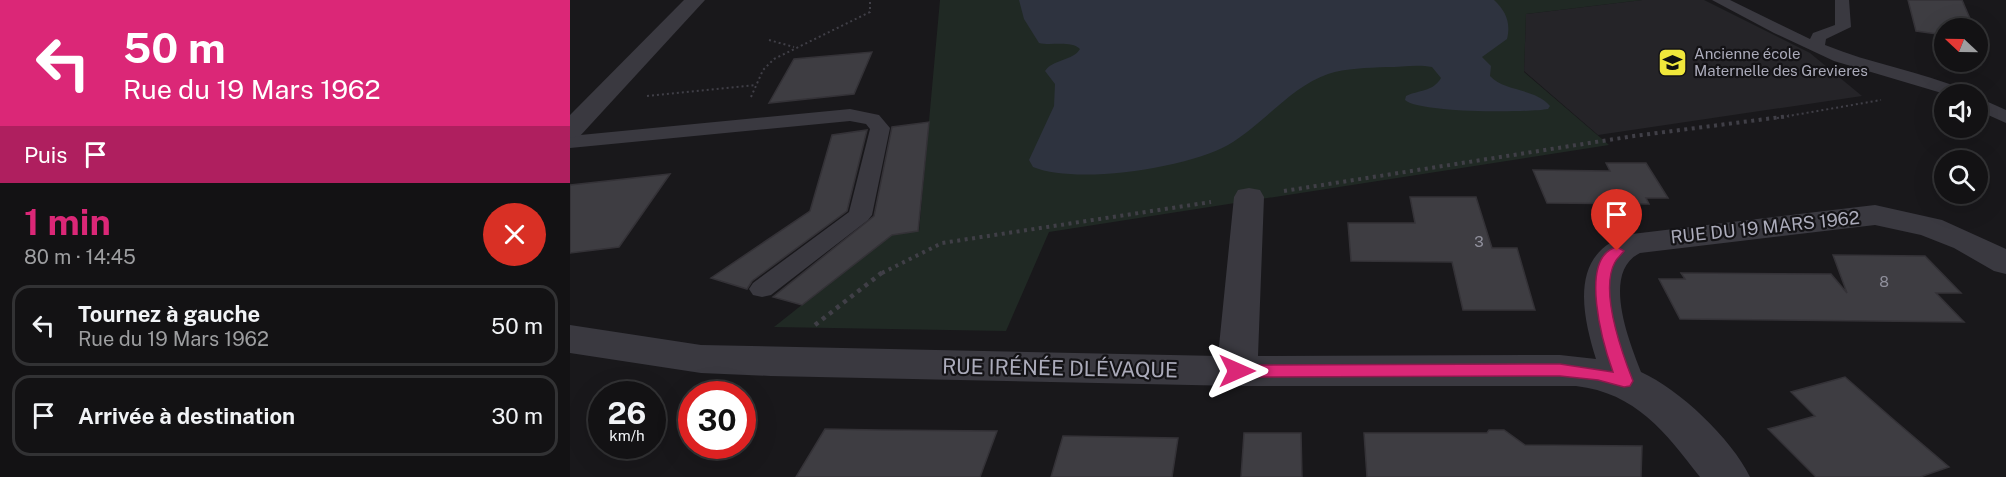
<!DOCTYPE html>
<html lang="fr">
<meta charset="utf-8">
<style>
:root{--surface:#131214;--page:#202022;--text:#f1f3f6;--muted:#9d9ea0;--line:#323234;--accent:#db2777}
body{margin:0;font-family:"Public Sans",sans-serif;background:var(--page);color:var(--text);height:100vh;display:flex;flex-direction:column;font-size:22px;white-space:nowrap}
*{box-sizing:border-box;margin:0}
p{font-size:20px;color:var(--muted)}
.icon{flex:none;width:33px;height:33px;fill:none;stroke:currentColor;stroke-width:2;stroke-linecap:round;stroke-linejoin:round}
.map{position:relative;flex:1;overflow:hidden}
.side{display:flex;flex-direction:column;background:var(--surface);width:570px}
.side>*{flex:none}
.guide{background:#db2777;color:#fff;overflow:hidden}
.needle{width:39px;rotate:292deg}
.fabs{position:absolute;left:1364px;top:18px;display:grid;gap:12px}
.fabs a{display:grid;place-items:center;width:54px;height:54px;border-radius:50%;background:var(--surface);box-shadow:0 6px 24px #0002,0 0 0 2px var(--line);font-size:30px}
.speed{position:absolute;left:18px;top:381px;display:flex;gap:12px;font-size:30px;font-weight:700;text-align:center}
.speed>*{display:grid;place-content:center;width:78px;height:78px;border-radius:50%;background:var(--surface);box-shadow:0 6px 24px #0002,0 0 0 2px var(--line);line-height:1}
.speed small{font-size:15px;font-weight:400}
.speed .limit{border:9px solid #d22;background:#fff;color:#111}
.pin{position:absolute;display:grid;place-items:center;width:51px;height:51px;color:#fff;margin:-62px -26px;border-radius:50% 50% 50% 0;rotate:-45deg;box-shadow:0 0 6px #0007}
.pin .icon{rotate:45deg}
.me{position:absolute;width:66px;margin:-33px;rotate:90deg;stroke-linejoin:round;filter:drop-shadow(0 0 4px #0008)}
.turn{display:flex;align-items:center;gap:21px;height:126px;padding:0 24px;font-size:27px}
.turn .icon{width:78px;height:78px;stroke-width:2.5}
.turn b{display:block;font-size:42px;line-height:51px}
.then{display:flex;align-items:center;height:57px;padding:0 24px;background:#0003;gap:12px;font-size:22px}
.round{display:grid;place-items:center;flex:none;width:63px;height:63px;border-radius:32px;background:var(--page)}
.headline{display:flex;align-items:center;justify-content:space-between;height:102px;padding:0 24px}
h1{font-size:36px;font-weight:700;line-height:45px;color:var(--accent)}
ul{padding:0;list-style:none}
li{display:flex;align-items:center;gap:18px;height:81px;margin:0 12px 9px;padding:0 12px;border:3px solid var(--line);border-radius:18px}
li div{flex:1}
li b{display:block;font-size:22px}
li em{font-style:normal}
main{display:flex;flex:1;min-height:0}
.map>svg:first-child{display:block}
.built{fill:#252428}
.green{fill:#202924}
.water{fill:#2e333f}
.building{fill:#3e3d42;stroke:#343237;stroke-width:1.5}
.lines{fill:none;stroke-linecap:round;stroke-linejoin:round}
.path-far2{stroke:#403f47;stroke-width:2;stroke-dasharray:2 3;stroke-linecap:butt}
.path-far1{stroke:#403f47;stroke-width:4;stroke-dasharray:3 4.5;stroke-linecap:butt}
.path{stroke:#403f47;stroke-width:4.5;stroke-dasharray:4 5;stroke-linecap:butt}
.service{fill:#3a3940;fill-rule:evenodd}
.minor{fill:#3a3940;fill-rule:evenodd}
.route{fill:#db2777;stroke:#8e194d;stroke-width:1.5}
.labels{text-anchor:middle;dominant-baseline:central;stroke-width:4.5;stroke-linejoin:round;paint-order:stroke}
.far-poi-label{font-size:15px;fill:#ababba;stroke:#141316;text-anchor:start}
.number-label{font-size:15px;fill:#90909c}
.street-label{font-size:18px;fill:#ababba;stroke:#141316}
.near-street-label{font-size:21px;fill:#ababba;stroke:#141316}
</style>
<main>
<section class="side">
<div class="guide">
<div class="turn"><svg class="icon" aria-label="left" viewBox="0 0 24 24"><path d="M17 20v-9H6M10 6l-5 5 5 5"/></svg><div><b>50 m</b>Rue du 19 Mars 1962</div></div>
<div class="then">Puis<svg class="icon" aria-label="arrive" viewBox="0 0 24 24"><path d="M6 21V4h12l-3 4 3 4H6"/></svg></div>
</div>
<div class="headline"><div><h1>1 min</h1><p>80 m · 14:45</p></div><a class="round" style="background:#d93025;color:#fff"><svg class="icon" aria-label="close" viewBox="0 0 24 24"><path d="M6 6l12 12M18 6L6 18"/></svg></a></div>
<ul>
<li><svg class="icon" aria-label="left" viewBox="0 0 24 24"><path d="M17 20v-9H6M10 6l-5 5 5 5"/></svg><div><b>Tournez à gauche</b><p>Rue du 19 Mars 1962</p></div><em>50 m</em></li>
<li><svg class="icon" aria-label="arrive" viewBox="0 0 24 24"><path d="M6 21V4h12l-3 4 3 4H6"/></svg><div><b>Arrivée à destination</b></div><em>30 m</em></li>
</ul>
</section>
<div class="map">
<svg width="1436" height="477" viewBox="0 0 1436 477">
<rect width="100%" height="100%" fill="#19181b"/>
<!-- built -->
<path class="built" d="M1072,0H1134L1240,53L1292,96L1028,135L954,71L956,14Z"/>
<!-- green -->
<path class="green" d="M370,0H1072L956,14L954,72L1039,145L479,232L436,331L204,327L320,235L349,231Z"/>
<!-- water -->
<path class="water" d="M449,0H924C936,11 941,23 937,39L912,57L921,66L920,76C935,92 965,88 980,106L978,109C956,113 849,113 835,100L836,96C848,90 863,92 871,78L862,67C848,64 831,67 817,67C797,68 776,68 758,74C720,87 693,125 658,145C617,168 507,185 463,167L459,160L484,106L485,84L475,71C483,59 503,61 510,49C501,40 481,46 469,43L454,19Z"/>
<!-- building -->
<g class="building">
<path d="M1338,0H1392L1404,28H1374V35L1346,31Z"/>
<path d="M302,52L284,94L199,103L224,59Z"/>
<path d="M359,122L348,231L322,235L232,305L203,297L304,216L322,127Z"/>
<path d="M297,130L277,211L182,281L177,289L141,278L240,211L262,135Z"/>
<path d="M1036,163H1076L1098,198H1076L1079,204L977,203L963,170L1040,171Z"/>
<path d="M100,174L49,247L0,253V185Z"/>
<path d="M840,197H906L922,248H947L965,310H893L882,262L781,261L778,223H845Z"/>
<path d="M1263,255L1355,256L1391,293H1366L1394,322L1110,319L1089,279H1115L1111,273L1261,274L1277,293Z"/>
<path d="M1275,377L1324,420L1379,467L1350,477H1246L1198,429L1245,416L1221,392Z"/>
<path d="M255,429L309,430L427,431L410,477H226Z"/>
<path d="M919,430H934L955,445L1072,446L1071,477H797L794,433H917Z"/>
<path d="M674,433H731L732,477H671Z"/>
<path d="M493,436L608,438L602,477H481Z"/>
</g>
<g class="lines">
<!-- path-far2 -->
<g class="path-far2">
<path d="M199,40L224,47"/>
<path d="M77,96L186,85"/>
<path d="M181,97L193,70L204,59L300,12V0"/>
<path d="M1207,118L1311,100"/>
</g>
<!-- path-far1 -->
<g class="path-far1">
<path d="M714,191L1064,136L1219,116"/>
<path d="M312,273L372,243L641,202"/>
</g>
<!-- path -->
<path class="path" d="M245,325L314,271"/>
<!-- service -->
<g class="service">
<path d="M1142,0H1160L1240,39L1243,33L1265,25V0H1279L1281,27L1256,39L1255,45C1301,64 1350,71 1395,90L1398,94H1375L1264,61L1204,33Z"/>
<path d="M1407,97L1436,110V123L1407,110Z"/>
<path d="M280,109L309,115L320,128L302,215L298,220L201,295L192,297L183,295L179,289L183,283L279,212L300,129L296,124L280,121L0,148V136Z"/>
</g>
<!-- minor -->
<g class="minor">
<path d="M114,0H135L10,136L0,138V115Z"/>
<path d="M679,188L690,190L694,197L688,356L990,355L1026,359C1011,311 999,250 1062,234L1305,205L1372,220L1436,249V274L1424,271L1384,248L1351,235L1305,225L1070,253C1031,272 1059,341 1071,372C1110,390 1161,438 1180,477H1130C1095,432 1066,393 1006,386H667L201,376L131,373L0,353V325L131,345L648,356L664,197L668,190Z"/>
</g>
</g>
<!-- route -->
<path class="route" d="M1047,247L1054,251C1051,255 1047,258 1045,262C1029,291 1052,353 1063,381L1060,386L1054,387L1028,380L990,376L667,377L659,371L667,365L990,364L1043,372C1034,347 1007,257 1047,247Z"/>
<!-- icons -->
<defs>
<symbol id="school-square" viewBox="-11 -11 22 22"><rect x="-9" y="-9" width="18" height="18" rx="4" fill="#f0e73b" stroke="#141316"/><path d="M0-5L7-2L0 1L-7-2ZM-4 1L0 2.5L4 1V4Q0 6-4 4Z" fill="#111"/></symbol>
</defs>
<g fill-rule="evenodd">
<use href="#school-square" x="1086" y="46" width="33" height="33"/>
</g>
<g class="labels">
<!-- far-poi labels -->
<g class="far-poi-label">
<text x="1124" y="53">Ancienne école<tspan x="1124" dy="17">Maternelle des Grevieres</tspan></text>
</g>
<!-- number labels -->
<g class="number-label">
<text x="909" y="241">3</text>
<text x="1314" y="281">8</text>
</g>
<!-- street labels -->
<g class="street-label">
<text transform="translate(1195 227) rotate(-6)">RUE DU 19 MARS 1962</text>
</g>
<!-- near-street labels -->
<g class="near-street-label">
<text transform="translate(490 368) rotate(1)">RUE IRÉNÉE DLÉVAQUE</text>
</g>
</g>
</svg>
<div class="fabs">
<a><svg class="needle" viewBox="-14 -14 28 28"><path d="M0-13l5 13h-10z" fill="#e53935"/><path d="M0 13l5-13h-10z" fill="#9d9ea0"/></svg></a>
<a><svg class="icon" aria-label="sound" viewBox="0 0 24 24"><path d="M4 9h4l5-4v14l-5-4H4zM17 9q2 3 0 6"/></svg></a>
<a><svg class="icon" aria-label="search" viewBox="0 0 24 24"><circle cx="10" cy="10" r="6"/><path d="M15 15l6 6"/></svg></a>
</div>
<div class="speed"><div>26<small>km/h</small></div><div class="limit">30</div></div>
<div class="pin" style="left:1047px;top:251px;background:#d93025"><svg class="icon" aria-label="arrive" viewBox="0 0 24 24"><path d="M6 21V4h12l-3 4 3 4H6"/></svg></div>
<svg class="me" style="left:667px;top:371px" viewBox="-20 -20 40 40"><path d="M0-17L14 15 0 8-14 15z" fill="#db2777" stroke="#fff" stroke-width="4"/></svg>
</div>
</main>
